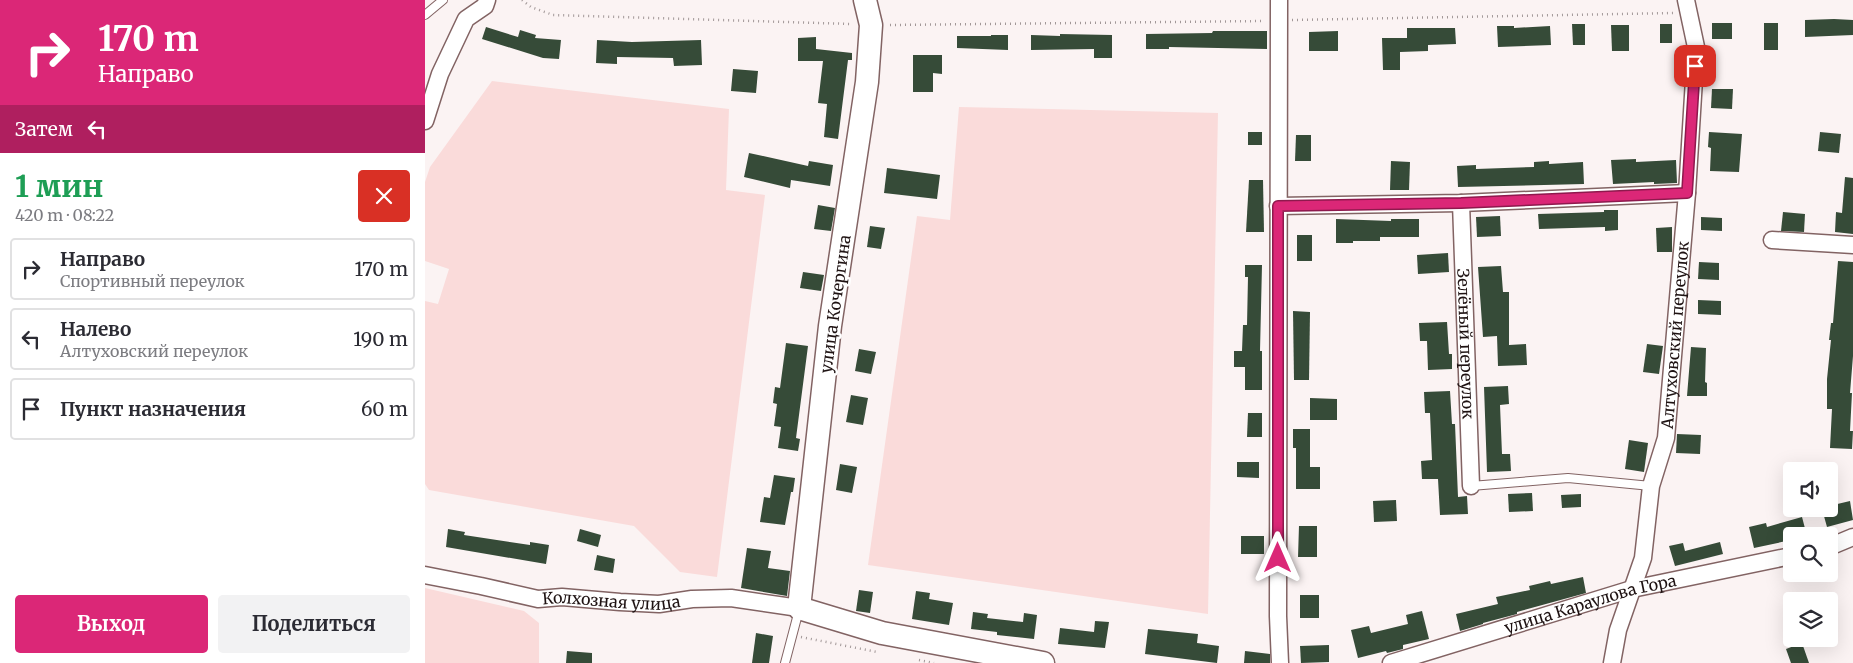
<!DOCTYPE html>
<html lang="ru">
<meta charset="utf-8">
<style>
:root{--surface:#fff;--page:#f2f2f3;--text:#2b2b33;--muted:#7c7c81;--line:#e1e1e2;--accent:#db2777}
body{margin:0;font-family:Merriweather,serif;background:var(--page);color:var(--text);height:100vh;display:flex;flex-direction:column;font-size:19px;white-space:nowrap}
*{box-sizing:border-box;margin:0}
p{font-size:16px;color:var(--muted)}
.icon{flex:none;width:28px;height:28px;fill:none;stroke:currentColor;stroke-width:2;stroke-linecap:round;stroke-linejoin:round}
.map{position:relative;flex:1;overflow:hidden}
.side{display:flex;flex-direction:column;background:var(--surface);width:425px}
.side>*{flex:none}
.banner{background:#db2777;color:#fff;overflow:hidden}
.fabs{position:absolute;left:1358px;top:462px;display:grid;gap:10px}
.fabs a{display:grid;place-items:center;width:55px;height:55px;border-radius:5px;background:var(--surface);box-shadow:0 5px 20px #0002;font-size:25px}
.pin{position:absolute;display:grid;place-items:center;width:42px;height:42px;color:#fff;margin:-21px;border-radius:10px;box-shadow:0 2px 8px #0006}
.me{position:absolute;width:55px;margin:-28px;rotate:0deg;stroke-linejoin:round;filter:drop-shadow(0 0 4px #0008)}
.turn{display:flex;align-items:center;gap:18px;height:105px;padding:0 15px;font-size:22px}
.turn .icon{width:65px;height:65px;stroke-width:2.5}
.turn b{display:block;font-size:35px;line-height:42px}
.then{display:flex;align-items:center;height:48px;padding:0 15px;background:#0003;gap:10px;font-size:19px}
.round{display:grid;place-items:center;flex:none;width:52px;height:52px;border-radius:5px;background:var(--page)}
.headline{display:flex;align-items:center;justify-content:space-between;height:85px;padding:0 15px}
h1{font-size:30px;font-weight:700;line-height:38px;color:#1e9e55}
.action{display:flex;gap:10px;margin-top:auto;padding:10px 15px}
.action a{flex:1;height:58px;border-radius:5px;background:var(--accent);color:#fff;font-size:20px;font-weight:700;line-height:58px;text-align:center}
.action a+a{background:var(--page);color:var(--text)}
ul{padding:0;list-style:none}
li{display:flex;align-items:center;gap:15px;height:62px;margin:0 10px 8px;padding:0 5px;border:2px solid var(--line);border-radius:5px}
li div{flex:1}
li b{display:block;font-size:19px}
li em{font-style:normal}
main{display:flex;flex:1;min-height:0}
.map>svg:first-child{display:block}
.green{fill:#fadbda}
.building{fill:#364b38}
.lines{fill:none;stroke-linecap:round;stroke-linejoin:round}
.lane-casing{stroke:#826363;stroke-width:10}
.street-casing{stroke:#826363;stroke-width:19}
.secondary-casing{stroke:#826363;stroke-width:25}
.path{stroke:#a19797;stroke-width:2.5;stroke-dasharray:1 4;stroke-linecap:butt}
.lane{stroke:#fff;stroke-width:8}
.street{stroke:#fff;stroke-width:16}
.secondary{stroke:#fff;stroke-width:22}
.route-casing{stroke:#8e194d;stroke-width:12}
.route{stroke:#db2777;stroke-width:9}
.labels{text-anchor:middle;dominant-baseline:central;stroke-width:5;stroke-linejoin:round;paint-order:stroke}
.street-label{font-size:16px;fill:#1e1212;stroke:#fff}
</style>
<main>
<section class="side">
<div class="banner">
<div class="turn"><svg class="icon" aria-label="right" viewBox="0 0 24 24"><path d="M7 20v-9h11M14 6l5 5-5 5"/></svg><div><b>170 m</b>Направо</div></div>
<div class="then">Затем<svg class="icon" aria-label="left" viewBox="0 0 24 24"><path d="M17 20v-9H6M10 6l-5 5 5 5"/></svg></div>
</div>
<div class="headline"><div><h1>1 мин</h1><p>420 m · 08:22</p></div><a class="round" style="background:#d93025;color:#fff"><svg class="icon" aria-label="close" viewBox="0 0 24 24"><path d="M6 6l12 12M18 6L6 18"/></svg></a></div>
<ul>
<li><svg class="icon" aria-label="right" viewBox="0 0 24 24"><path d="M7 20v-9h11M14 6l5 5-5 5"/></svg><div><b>Направо</b><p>Спортивный переулок</p></div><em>170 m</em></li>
<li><svg class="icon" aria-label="left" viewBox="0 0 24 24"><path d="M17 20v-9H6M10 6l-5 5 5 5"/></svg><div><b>Налево</b><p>Алтуховский переулок</p></div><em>190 m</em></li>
<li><svg class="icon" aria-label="arrive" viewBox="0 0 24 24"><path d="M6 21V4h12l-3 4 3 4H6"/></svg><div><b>Пункт назначения</b></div><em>60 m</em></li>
</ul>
<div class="action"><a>Выход</a><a>Поделиться</a></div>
</section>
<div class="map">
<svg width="1428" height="663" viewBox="0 0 1428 663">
<rect width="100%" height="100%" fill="#fbf3f3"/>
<!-- green -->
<g class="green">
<path d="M67,81L304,109L301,190L340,195L292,577L255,572L209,526L4,490L0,484V301L13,304L24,269L0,261V182L5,167Z"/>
<path d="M534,107L793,113L783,614L443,565L492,216L525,220Z"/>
<path d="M0,588L99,611L114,623V663H0Z"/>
</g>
<!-- building -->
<g class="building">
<path d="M1409,19L1428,20V35L1380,37V20Z"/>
<rect x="1287" y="23" width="20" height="16"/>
<rect x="1339" y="23" width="14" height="27"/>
<path d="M1147,24H1160V45H1148Z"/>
<rect x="1235" y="24" width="12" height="19"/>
<path d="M1186,25H1204V51H1187Z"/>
<path d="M1072,26H1089V28L1125,26L1126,45L1073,47Z"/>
<path d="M61,27L93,37L95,30L111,35L110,38L136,40L134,59L118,58L57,39Z"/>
<path d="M982,28H1030L1031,44L1003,45V51L975,52V70H958L957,38H982Z"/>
<path d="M788,31H842V49L744,47V49H721V34L787,33Z"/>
<path d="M913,31V51H884V32Z"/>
<path d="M635,34L687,35V58H669V49L606,50V35L635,36Z"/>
<path d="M566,35H583V50L532,48V36H566Z"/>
<path d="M391,37V49L427,53V60H423L413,139L399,137L402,104L393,103L398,61H373V38Z"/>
<path d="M172,40L207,42L276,40L277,65L249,66L248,58L192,57V64L171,63Z"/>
<path d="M488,55H517V74L508,73V92H488Z"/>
<path d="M308,69L333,71L331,93L306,91Z"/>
<path d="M1287,89H1308L1307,109L1286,108Z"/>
<rect x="823" y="132" width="14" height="13"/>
<path d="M1284,132L1317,134L1314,172L1285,171L1286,148L1283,147Z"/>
<path d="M1395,132L1416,134L1414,153L1393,151Z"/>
<path d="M871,135H886V161H870Z"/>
<path d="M324,153L383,166L384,161L408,165L405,186L366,180L365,188L319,177Z"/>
<path d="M1211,159V162L1251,160L1252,183L1229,184V182L1188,184L1186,160Z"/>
<path d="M966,161L985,162L984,190H965Z"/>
<path d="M1124,161V164L1158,162L1159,184L1033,187L1032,166L1051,165V169L1109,167V162Z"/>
<path d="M462,168L515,175L512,199L459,193Z"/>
<path d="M1420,177L1428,178V234L1410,232L1411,212L1417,213Z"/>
<path d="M824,180H838L839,232H821Z"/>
<path d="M393,205L410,208L406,231L389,229Z"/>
<path d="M1179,210H1193V230L1180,231V227L1114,229L1113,214L1179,212Z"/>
<path d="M1358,212L1380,214L1379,232L1356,231Z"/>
<path d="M1075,216L1076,236L1052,237L1051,217Z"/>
<path d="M1276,217L1297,218V231L1276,230Z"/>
<path d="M911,219L966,221V219H994V237H955V241H928V243H911Z"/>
<path d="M445,226L460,228L456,249L442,247Z"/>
<path d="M1247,227V252H1232L1231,228Z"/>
<rect x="872" y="235" width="15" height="26"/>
<path d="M1023,253L1024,272L993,274L992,255Z"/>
<path d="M1413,261L1428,262V356L1425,393H1427L1425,431H1428L1427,449L1405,448L1407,409H1402V379L1406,340H1404L1406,323H1408Z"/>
<path d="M1274,262L1294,263V280L1273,279Z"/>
<path d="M820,265H837L835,351H837V390H820V367H809V351H817L818,325H822L823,277H820Z"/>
<path d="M1076,266L1078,292H1084V345L1101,344L1102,365L1073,366L1072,336L1058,337L1053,267Z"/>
<path d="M378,272L399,275L396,291L375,288Z"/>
<path d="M1273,300L1296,301V315L1273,314Z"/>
<path d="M868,311L885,312L884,380H869Z"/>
<path d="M1022,322L1024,354H1027V369L1003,370L1002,341H995L994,323Z"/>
<path d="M361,343L383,346L371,438L375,439L373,451L353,448L356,427L349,426L352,404L348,403L350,387L355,388Z"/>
<path d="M1222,344L1238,346L1234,374L1218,372Z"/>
<path d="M1266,347L1281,348L1280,382L1282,383V396H1262Z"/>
<path d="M434,349L451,352L446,374L430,371Z"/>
<path d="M1083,386L1084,404L1075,405L1077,454H1085L1086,471L1062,472L1059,387Z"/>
<path d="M1025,391L1027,424H1030L1033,497L1042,496L1043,514L1015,515L1013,479H997L996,461L1007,460L1005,413H1000L999,392Z"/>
<path d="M426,395L443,398L438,425L421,422Z"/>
<path d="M885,398L912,399V420H885Z"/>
<path d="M823,413H837V437H822Z"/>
<path d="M868,429H885V467H895V489H871V448H868Z"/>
<path d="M1252,434L1276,435L1275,454L1251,453Z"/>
<path d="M1204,440L1223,443L1219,472L1200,469Z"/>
<path d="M812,462H834V478L812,477Z"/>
<path d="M415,464L432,467L427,493L411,490Z"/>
<path d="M349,475L370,478L368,492H366L360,525L335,522L339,497L345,498Z"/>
<path d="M1107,493L1108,511L1084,512L1083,494Z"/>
<path d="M1156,494V507L1137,508L1136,495Z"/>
<path d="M971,500L972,521L949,522L948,501Z"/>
<path d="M1425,501L1428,520L1402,527L1397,509H1404V506Z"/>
<path d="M1377,517L1382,536H1366V540L1329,548L1324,527L1341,523L1342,527Z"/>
<path d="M874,526H892V557H873Z"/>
<path d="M23,529L40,532L39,535L105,545V542L124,545L121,564L21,547Z"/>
<path d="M155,529L176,535L173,547L152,541Z"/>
<rect x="816" y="536" width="23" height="18"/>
<path d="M1295,542L1298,554L1250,566L1244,546L1258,543L1260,551Z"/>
<path d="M322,548L346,551L343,568L365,571L362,596L316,588Z"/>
<path d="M172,555L190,559L188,573L169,570Z"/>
<path d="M1158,577L1161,593L1092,612V614L1058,623V624L1035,631L1031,614L1073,604L1071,597L1105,590L1104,586L1125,581L1126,584Z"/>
<path d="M434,590L448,592L445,613L431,611Z"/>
<path d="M491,591L505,593L504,599L528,603L524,625L487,619Z"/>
<rect x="875" y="595" width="19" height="23"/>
<path d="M997,611L1004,639L978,645V649L962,653L961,651L933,658L926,630L944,626L946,633L983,624L981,615Z"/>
<path d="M548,612L563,614L562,618L598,622L599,613L612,615L609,639L572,635V632L546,629Z"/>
<path d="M670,621L684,622L680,648L633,644L635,628L669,632Z"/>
<path d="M723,629L773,634L772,643L794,646L792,663L720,654Z"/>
<path d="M331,633L348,636L344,663H327Z"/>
<path d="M1377,643L1384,663H1366L1361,649Z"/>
<path d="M904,645V662L876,663L875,646Z"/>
<path d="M142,651L167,653V663H141Z"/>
<path d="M820,651L845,654V663H819Z"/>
</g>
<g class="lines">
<defs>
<g id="lane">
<path d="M0,15L18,0"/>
<path d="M1046,486L1143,478L1226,486"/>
<path d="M360,663L374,610"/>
</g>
<g id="street">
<path d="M854,0L853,616L855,663"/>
<path d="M0,121L15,74L41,19L60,6L62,0"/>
<path id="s1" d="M1036,203L1046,486"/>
<path d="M853,206L1036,203L1262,193"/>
<path d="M1347,240L1428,245"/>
<path d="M1404,547L1428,537"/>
<path id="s2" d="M0,575L56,586L113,599L137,597L195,602L234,604L267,599L306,598L374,608"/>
<path id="s3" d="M966,663L1207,589L1366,556"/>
<path id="s4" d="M1187,663L1193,630L1218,558L1226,486L1241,438L1262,193L1271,47L1261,0"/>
</g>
<path id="secondary" d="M440,0L446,25L442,82L405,326L374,608L457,633L618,663"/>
</defs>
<!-- lane casing -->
<use href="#lane" class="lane-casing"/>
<!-- street casing -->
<use href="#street" class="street-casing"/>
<!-- secondary casing -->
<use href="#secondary" class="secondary-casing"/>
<!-- path -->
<g class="path">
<path d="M97,0L106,7L128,15L427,24"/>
<path d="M867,20L1249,13"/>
<path d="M465,25L839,21"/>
<path d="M376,637L452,652"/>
<path d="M494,660L509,663"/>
</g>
<!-- lane -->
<use href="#lane" class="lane"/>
<!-- street -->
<use href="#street" class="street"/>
<!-- secondary -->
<use href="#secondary" class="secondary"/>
</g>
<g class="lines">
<defs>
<path id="route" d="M853,558V206L1036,203L1262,193L1270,66"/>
</defs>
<!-- route casing -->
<use href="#route" class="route-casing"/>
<!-- route -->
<use href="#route" class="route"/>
</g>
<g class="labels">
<!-- street labels -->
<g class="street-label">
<text transform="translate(410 304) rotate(-82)">улица Кочергина</text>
<text stroke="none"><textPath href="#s4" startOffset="336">Алтуховский переулок</textPath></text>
<text stroke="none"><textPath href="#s1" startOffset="141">Зелёный переулок</textPath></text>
<text stroke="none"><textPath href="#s2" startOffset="189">Колхозная улица</textPath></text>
<text stroke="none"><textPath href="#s3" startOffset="208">улица Караулова Гора</textPath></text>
</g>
</g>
</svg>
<div class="fabs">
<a><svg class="icon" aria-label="sound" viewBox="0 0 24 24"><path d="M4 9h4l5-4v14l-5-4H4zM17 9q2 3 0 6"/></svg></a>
<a><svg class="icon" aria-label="search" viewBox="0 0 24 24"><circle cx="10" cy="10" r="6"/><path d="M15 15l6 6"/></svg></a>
<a><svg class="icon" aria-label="layers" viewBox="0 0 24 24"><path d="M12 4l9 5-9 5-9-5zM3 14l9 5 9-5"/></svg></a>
</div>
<div class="pin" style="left:1270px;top:66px;background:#d93025"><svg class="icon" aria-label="arrive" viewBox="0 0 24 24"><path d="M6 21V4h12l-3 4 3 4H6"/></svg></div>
<svg class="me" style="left:853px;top:558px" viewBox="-20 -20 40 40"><path d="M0-17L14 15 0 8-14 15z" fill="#db2777" stroke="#fff" stroke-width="4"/></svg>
</div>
</main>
